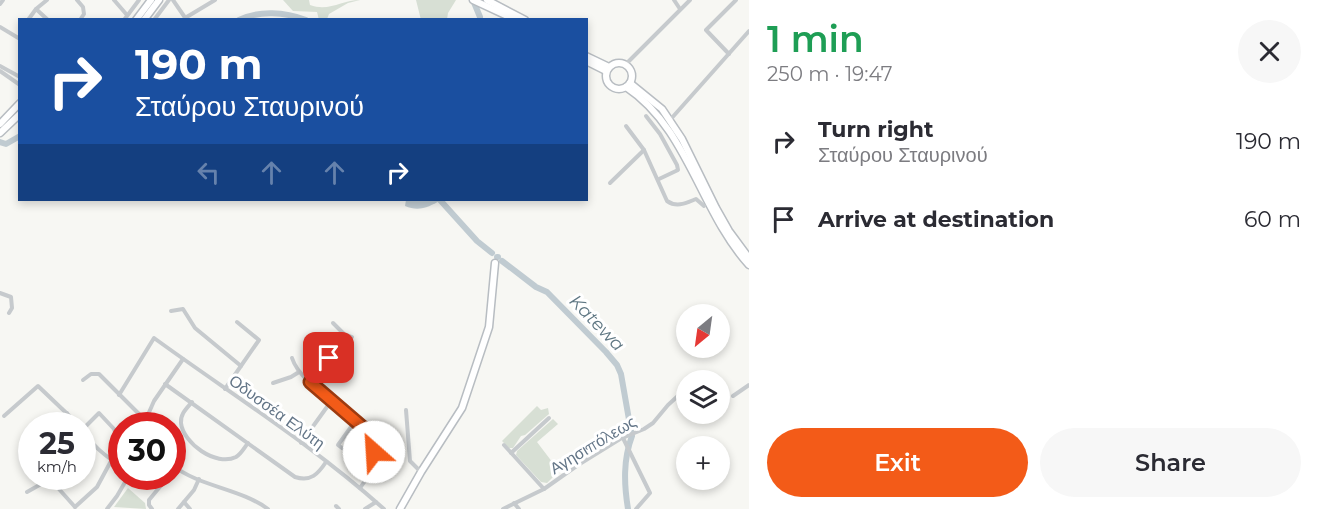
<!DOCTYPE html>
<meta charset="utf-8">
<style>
:root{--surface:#fff;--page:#f7f7f7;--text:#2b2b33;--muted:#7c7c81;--accent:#f35b18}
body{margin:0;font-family:Montserrat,sans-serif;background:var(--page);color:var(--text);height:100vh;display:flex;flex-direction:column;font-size:22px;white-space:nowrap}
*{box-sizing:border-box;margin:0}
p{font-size:20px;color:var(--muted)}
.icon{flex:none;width:33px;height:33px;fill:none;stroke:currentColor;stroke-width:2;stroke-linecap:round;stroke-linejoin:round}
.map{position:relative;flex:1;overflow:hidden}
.drawer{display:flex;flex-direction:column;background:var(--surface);width:570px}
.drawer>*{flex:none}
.banner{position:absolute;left:18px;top:18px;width:570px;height:183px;border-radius:0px;box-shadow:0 3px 9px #0003;background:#1a4fa0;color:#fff;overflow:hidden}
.needle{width:39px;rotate:209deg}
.tools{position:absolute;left:676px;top:304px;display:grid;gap:12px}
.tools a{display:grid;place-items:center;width:54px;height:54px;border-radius:50%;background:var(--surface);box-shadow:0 3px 9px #0003;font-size:30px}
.speed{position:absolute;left:18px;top:412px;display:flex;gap:12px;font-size:30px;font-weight:700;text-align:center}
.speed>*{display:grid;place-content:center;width:78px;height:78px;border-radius:50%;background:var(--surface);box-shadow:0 3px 9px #0003;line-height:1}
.speed small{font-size:15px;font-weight:400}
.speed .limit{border:9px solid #d22;background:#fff;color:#111}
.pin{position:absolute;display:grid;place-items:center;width:51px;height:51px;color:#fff;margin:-26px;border-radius:12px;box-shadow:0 3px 9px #0006}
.me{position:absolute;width:66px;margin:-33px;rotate:334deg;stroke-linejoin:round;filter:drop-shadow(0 0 4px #0008)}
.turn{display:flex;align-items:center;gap:21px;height:126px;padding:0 18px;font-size:27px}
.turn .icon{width:78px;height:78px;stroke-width:2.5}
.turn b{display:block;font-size:42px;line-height:51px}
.lanes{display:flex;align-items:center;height:57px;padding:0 18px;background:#0003;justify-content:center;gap:30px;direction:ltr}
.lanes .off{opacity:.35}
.round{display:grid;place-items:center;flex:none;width:63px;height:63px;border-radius:32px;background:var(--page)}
.overview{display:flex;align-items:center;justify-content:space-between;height:102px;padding:0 18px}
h1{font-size:36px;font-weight:600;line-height:45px;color:#1e9e55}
.primary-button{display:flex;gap:12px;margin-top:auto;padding:12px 18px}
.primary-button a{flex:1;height:69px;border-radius:36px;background:var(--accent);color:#fff;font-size:24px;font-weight:600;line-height:69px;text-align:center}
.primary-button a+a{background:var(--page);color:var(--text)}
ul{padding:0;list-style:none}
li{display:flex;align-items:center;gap:18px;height:78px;padding:0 18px}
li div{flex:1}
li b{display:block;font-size:22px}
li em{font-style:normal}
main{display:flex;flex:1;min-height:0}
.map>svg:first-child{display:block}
.green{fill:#d7dfd4}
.water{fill:#c0cbd1}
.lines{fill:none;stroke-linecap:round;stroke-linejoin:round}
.river{stroke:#c0cbd1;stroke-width:6}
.secondary-casing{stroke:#b8bdc2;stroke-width:9}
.street{stroke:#c6cacd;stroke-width:4}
.secondary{stroke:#fff;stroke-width:6}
.route-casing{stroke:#9e3b10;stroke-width:15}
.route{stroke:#f35b18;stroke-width:10}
.labels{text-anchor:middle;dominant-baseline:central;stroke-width:6;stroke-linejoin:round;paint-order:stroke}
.street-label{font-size:16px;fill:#637587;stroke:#fff}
.water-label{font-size:18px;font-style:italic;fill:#5f7783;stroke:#fff}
</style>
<main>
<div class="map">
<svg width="749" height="509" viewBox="0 0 749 509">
<rect width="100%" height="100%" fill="#f7f7f3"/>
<!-- green -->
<g class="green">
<path d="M283,0H309L310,5C329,12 342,0 360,0L348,3L329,14L327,19L319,20L317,12L293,11Z"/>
<path d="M416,0H456L448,13L447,19L421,20Z"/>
<path d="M537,406L541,410L548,408L549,414L525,435L521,436L513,448H509L502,441Z"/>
<path d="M553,419L558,424L537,442L559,471L547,483L541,482L516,455L517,451Z"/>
<path d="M128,488L145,503L146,509L114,507Z"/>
</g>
<!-- water -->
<path class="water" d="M406,200H441C429,207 419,212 405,206Z"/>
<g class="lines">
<!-- river -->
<g class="river">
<path d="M473,0L480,17"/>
<path d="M239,20C259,10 285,12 306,20"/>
<path d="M0,142L6,144L20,136"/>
<path d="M440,200L477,241L492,253"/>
<path d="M497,257H498"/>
<path d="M502,261L536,287L547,292L606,352L617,365L621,374L631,431"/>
<path d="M628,509C624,484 623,460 632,436"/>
</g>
<defs>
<g id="secondary">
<path d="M473,0L516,20"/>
<path d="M487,0L525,20"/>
<path d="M136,20L151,0"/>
<path d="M144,20L159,0"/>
<path d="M586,56L609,67"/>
<path d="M586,61L606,71"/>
<circle cx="619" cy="76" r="13"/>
<path d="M630,83L662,109L682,139L716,208L729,231L749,258"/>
<path d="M626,87C688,128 700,211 749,265"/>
<path d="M0,124L20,103"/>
<path d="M0,133L20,114"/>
<path d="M400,509L421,472L462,408L489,327L495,263"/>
</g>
</defs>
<!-- secondary casing -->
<use href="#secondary" class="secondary-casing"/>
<!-- street -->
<g class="street">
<path d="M77,0L83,7L84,14L80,20"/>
<path d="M114,0L127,15"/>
<path d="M173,0L186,19"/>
<path d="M674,0L680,9"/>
<path d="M0,4L3,0"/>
<path d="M36,9L48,20"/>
<path d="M185,18L215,0"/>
<path d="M28,20L36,9L47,0"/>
<path d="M124,20L139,0"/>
<path d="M154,20L169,0"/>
<path d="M0,27L20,39"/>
<path d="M729,54L706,30L736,0"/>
<path d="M625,65L690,0"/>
<path d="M0,66L20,77"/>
<path d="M0,71L20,85"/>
<path d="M646,116L660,134L677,165L678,170L659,179"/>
<path d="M670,120L749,31"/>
<path d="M626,126L644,150L667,201C677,208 686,203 696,199L704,206"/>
<path d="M610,183L644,150"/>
<path d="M0,293L11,297L12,308L9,313"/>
<path d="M171,311L183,309L195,328L241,366"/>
<path d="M333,323L344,334L352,337"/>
<path d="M292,358C305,398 389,418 373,468C370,475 364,482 360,488"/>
<path d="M83,380L91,374H99L145,420"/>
<path d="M310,382L329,359L339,362"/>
<path d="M273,383L291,377L299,372"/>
<path d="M165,384L295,477C311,482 318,474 326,462"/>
<path d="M225,389L259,340L237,322"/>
<path d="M119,395L154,338C231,394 313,445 384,509"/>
<path d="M733,396L749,385"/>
<path d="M192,402C187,408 180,414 181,423C183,443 216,467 236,457C241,454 244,448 248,443"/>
<path d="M406,410L410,461L421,472"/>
<path d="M4,416L38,386L80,426"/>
<path d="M51,426L67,413"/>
<path d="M143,426L154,401L183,359"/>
<path d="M117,437L114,429L99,413L84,428C85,441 110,460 122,466"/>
<path d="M623,438L650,493L636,509"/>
<path d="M301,443L332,400"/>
<path d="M504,445L544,489"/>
<path d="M342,448L338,445L356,420"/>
<path d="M511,453L549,418"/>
<path d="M172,465C200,487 239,488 268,509"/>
<path d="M27,492L50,479L75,507"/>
<path d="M184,502L190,509"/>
<path d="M514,503L519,509"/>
<path d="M336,506L339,509"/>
<path d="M75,507L97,487L111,461"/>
<path d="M107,509L117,496L128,477"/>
<path d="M152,509L149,505V500L168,477"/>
<path d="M178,509L194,490L199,479"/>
<path d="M365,509L376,502"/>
<path d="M503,509L544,489L578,465L620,439L644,429L653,423L668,405L680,394L687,392"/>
</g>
<!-- secondary -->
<use href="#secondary" class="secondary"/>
</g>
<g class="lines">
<defs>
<path id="route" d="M329,358L310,382L367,431L374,452"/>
</defs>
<!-- route casing -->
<use href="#route" class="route-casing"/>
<!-- route -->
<use href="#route" class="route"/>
</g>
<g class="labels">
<!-- street labels -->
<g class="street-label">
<text transform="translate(277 412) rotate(36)">Οδυσσέα Ελύτη</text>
<text transform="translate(593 445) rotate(-31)">Αγησιπόλεως</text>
</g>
<!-- water labels -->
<g class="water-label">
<text transform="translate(597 323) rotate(46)">Katewa</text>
</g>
</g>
</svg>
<div class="tools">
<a><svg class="needle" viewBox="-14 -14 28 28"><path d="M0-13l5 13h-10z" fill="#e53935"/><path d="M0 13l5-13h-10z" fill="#7c7c81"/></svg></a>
<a><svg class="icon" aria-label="layers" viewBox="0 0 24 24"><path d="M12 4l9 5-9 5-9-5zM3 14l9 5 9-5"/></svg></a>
<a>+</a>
</div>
<div class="speed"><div>25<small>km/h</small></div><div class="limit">30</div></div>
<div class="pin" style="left:329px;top:358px;background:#d93025"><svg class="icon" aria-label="arrive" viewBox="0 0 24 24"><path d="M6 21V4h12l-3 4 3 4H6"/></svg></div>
<svg class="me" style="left:374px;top:452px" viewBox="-20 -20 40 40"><circle r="19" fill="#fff"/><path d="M0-13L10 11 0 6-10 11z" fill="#f35b18"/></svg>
<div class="banner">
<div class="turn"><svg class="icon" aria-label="right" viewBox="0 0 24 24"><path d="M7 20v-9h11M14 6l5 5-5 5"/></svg><div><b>190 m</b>Σταύρου Σταυρινού</div></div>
<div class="lanes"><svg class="icon off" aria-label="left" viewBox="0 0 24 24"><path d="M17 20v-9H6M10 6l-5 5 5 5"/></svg><svg class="icon off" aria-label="ahead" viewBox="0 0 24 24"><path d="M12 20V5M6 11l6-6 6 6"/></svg><svg class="icon off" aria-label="ahead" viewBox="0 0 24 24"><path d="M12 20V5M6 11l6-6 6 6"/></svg><svg class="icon" aria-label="right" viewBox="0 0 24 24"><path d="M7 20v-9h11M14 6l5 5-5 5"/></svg></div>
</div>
</div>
<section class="drawer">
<div class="overview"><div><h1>1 min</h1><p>250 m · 19:47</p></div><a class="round"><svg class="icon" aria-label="close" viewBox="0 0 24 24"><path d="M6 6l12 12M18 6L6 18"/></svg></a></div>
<ul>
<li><svg class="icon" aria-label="right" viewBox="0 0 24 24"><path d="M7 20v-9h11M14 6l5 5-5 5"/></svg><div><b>Turn right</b><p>Σταύρου Σταυρινού</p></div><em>190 m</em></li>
<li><svg class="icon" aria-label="arrive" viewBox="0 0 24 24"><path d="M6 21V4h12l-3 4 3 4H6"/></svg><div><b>Arrive at destination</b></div><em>60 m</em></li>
</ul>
<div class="primary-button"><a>Exit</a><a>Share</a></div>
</section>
</main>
